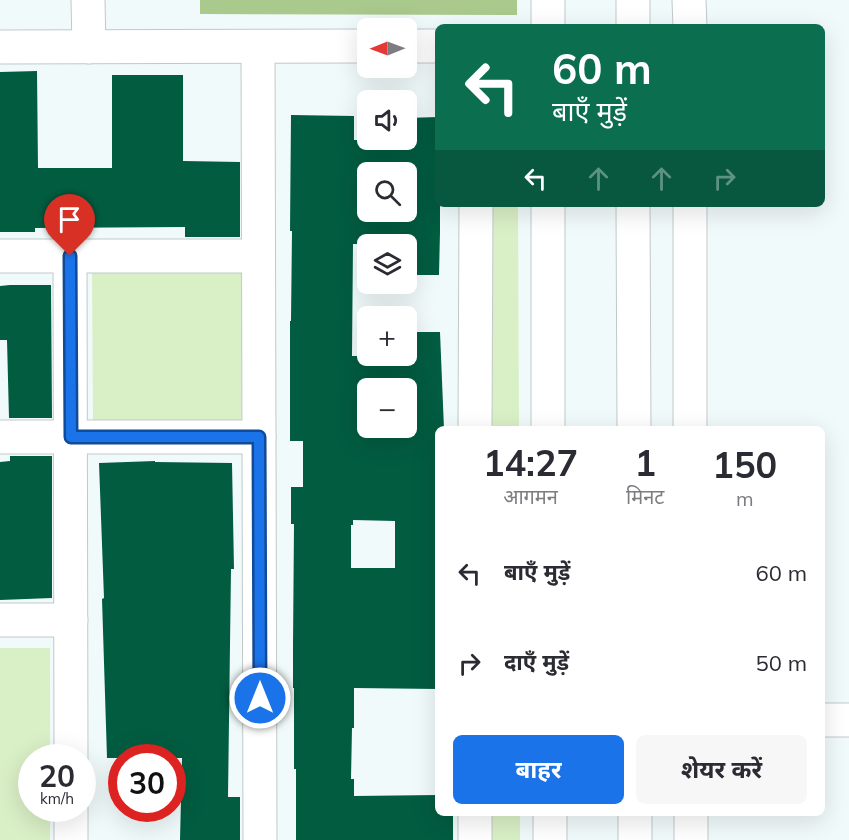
<!DOCTYPE html>
<html lang="hi">
<meta charset="utf-8">
<style>
:root{--surface:#fff;--page:#f7f7f7;--text:#2b2b33;--muted:#7c7c81;--accent:#1a73e8}
body{margin:0;font-family:Mulish,"Noto Sans Devanagari",sans-serif;background:var(--page);color:var(--text);height:100vh;display:flex;flex-direction:column;font-size:22px;white-space:nowrap}
*{box-sizing:border-box;margin:0}
p{font-size:20px;color:var(--muted)}
.icon{flex:none;width:33px;height:33px;fill:none;stroke:currentColor;stroke-width:2;stroke-linecap:round;stroke-linejoin:round}
.map{position:relative;flex:1;overflow:hidden}
.details{position:absolute;left:435px;top:426px;width:390px;height:390px;display:flex;flex-direction:column;background:var(--surface);border-radius:9px;box-shadow:0 6px 24px #0002}
.details>*{flex:none}
.top-card{position:absolute;left:435px;top:24px;width:390px;height:183px;border-radius:9px;box-shadow:0 6px 24px #0002;background:#0b6e4f;color:#fff;overflow:hidden}
.needle{width:39px;rotate:269deg}
.buttons{position:absolute;left:357px;top:18px;display:grid;gap:12px}
.buttons a{display:grid;place-items:center;width:60px;height:60px;border-radius:9px;background:var(--surface);box-shadow:0 6px 24px #0002;font-size:30px}
.speed{position:absolute;left:18px;top:744px;display:flex;gap:12px;font-size:30px;font-weight:700;text-align:center}
.speed>*{display:grid;place-content:center;width:78px;height:78px;border-radius:50%;background:var(--surface);box-shadow:0 6px 24px #0002;line-height:1}
.speed small{font-size:15px;font-weight:400}
.speed .limit{border:9px solid #d22;background:#fff;color:#111}
.pin{position:absolute;display:grid;place-items:center;width:51px;height:51px;color:#fff;margin:-62px -26px;border-radius:50% 50% 50% 0;rotate:-45deg;box-shadow:0 0 6px #0007}
.pin .icon{rotate:45deg}
.me{position:absolute;width:66px;margin:-33px;rotate:0deg;stroke-linejoin:round;filter:drop-shadow(0 0 4px #0008)}
.turn{display:flex;align-items:center;gap:21px;height:126px;padding:0 18px;font-size:27px}
.turn .icon{width:78px;height:78px;stroke-width:2.5}
.turn b{display:block;font-size:42px;line-height:51px}
.lanes{display:flex;align-items:center;height:57px;padding:0 18px;background:#0003;justify-content:center;gap:30px;direction:ltr}
.lanes .off{opacity:.35}
.eta{display:flex;justify-content:space-evenly;align-items:center;height:102px;text-align:center}
.eta b{font-size:36px;font-weight:700;line-height:42px}
.button{display:flex;gap:12px;margin-top:auto;padding:12px 18px}
.button a{flex:1;height:69px;border-radius:9px;background:var(--accent);color:#fff;font-size:24px;font-weight:700;line-height:69px;text-align:center}
.button a+a{background:var(--page);color:var(--text)}
ul{padding:0;list-style:none}
li{display:flex;align-items:center;gap:18px;height:90px;padding:0 18px}
li div{flex:1}
li b{display:block;font-size:22px}
li em{font-style:normal}
.map>svg:first-child{display:block}
.green{fill:#d9efc5}
.forest{fill:#aac98d}
.building{fill:#025c40;fill-rule:evenodd}
.lines{fill:none;stroke-linecap:round;stroke-linejoin:round}
.minor-casing{stroke:#c0c9c9;stroke-width:35}
.minor{stroke:#fff;stroke-width:33}
.route-casing{stroke:#114b97;stroke-width:15}
.route{stroke:#1a73e8;stroke-width:10}
</style>
<div class="map">
<svg width="849" height="840" viewBox="0 0 849 840">
<rect width="100%" height="100%" fill="#f1fafa"/>
<!-- green -->
<g class="green">
<path d="M490,204H518L519,429H490Z"/>
<path d="M244,270V420H93L92,271Z"/>
<path d="M0,648H50V757L32,758V808L50,809V840H0Z"/>
<rect x="490" y="813" width="30" height="27"/>
</g>
<!-- forest -->
<path class="forest" d="M200,0H517V15L200,14Z"/>
<!-- building -->
<g class="building">
<path d="M37,71L38,168H112V75H183V161L240,162V237H185V227L35,228V232H0V72Z"/>
<path d="M291,115L354,116V140H406V118L438,117V204H440V232L439,275H406V244H353L352,356H406V332H440L444,429H438V689L354,688V728H352L351,779H354V796L438,795V813H453V840H296V769H294V688H293V645L294,524H291V487H303V441H290V321H291L292,231H290ZM368,172H406V212H368ZM368,388H406V428H368ZM353,520L395,521V568H351V525H353Z"/>
<path d="M10,285H51L52,418H9L7,340H0V286Z"/>
<path d="M10,456H52V598L0,600V462L10,461Z"/>
<path d="M155,461V462L232,463L234,569H231L228,797H240V840H180L182,758H107L102,599L104,598L99,463Z"/>
</g>
<g class="lines">
<defs>
<g id="minor">
<path d="M88,0L89,47"/>
<path d="M548,0V27"/>
<path d="M633,0V27"/>
<path d="M689,0L690,27"/>
<path d="M406,46H438"/>
<path d="M0,47L368,46"/>
<path d="M258,47L260,840"/>
<path d="M548,204V429"/>
<path d="M633,204L634,429"/>
<path d="M690,204V429"/>
<path d="M0,256H258"/>
<path d="M70,256L71,758"/>
<path d="M475,429L476,204"/>
<path d="M0,437H259"/>
<path d="M0,620H71"/>
<path d="M822,720H849"/>
<path d="M71,808V840"/>
<path d="M550,813V840"/>
<path d="M635,813V840"/>
<path d="M691,813V840"/>
<path d="M475,840V813"/>
</g>
</defs>
<!-- minor casing -->
<use href="#minor" class="minor-casing"/>
<!-- minor -->
<use href="#minor" class="minor"/>
</g>
<g class="lines">
<defs>
<path id="route" d="M70,256L71,437H259L260,698"/>
</defs>
<!-- route casing -->
<use href="#route" class="route-casing"/>
<!-- route -->
<use href="#route" class="route"/>
</g>
</svg>
<div class="buttons">
<a><svg class="needle" viewBox="-14 -14 28 28"><path d="M0-13l5 13h-10z" fill="#e53935"/><path d="M0 13l5-13h-10z" fill="#7c7c81"/></svg></a>
<a><svg class="icon" aria-label="sound" viewBox="0 0 24 24"><path d="M4 9h4l5-4v14l-5-4H4zM17 9q2 3 0 6"/></svg></a>
<a><svg class="icon" aria-label="search" viewBox="0 0 24 24"><circle cx="10" cy="10" r="6"/><path d="M15 15l6 6"/></svg></a>
<a><svg class="icon" aria-label="layers" viewBox="0 0 24 24"><path d="M12 4l9 5-9 5-9-5zM3 14l9 5 9-5"/></svg></a>
<a>+</a>
<a>−</a>
</div>
<div class="speed"><div>20<small>km/h</small></div><div class="limit">30</div></div>
<div class="pin" style="left:70px;top:256px;background:#d93025"><svg class="icon" aria-label="arrive" viewBox="0 0 24 24"><path d="M6 21V4h12l-3 4 3 4H6"/></svg></div>
<svg class="me" style="left:260px;top:698px" viewBox="-20 -20 40 40"><circle r="17" fill="#1a73e8" stroke="#fff" stroke-width="3"/><path d="M0-11L8 9 0 5-8 9z" fill="#fff"/></svg>
<div class="top-card">
<div class="turn"><svg class="icon" aria-label="left" viewBox="0 0 24 24"><path d="M17 20v-9H6M10 6l-5 5 5 5"/></svg><div><b>60 m</b>बाएँ मुड़ें</div></div>
<div class="lanes"><svg class="icon" aria-label="left" viewBox="0 0 24 24"><path d="M17 20v-9H6M10 6l-5 5 5 5"/></svg><svg class="icon off" aria-label="ahead" viewBox="0 0 24 24"><path d="M12 20V5M6 11l6-6 6 6"/></svg><svg class="icon off" aria-label="ahead" viewBox="0 0 24 24"><path d="M12 20V5M6 11l6-6 6 6"/></svg><svg class="icon off" aria-label="right" viewBox="0 0 24 24"><path d="M7 20v-9h11M14 6l5 5-5 5"/></svg></div>
</div>
<section class="details">
<div class="eta">
<div><b>14:27</b><p>आगमन</p></div>
<div><b>1</b><p>मिनट</p></div>
<div><b>150</b><p>m</p></div>
</div>
<ul>
<li><svg class="icon" aria-label="left" viewBox="0 0 24 24"><path d="M17 20v-9H6M10 6l-5 5 5 5"/></svg><div><b>बाएँ मुड़ें</b></div><em>60 m</em></li>
<li><svg class="icon" aria-label="right" viewBox="0 0 24 24"><path d="M7 20v-9h11M14 6l5 5-5 5"/></svg><div><b>दाएँ मुड़ें</b></div><em>50 m</em></li>
</ul>
<div class="button"><a>बाहर</a><a>शेयर करें</a></div>
</section>
</div>
